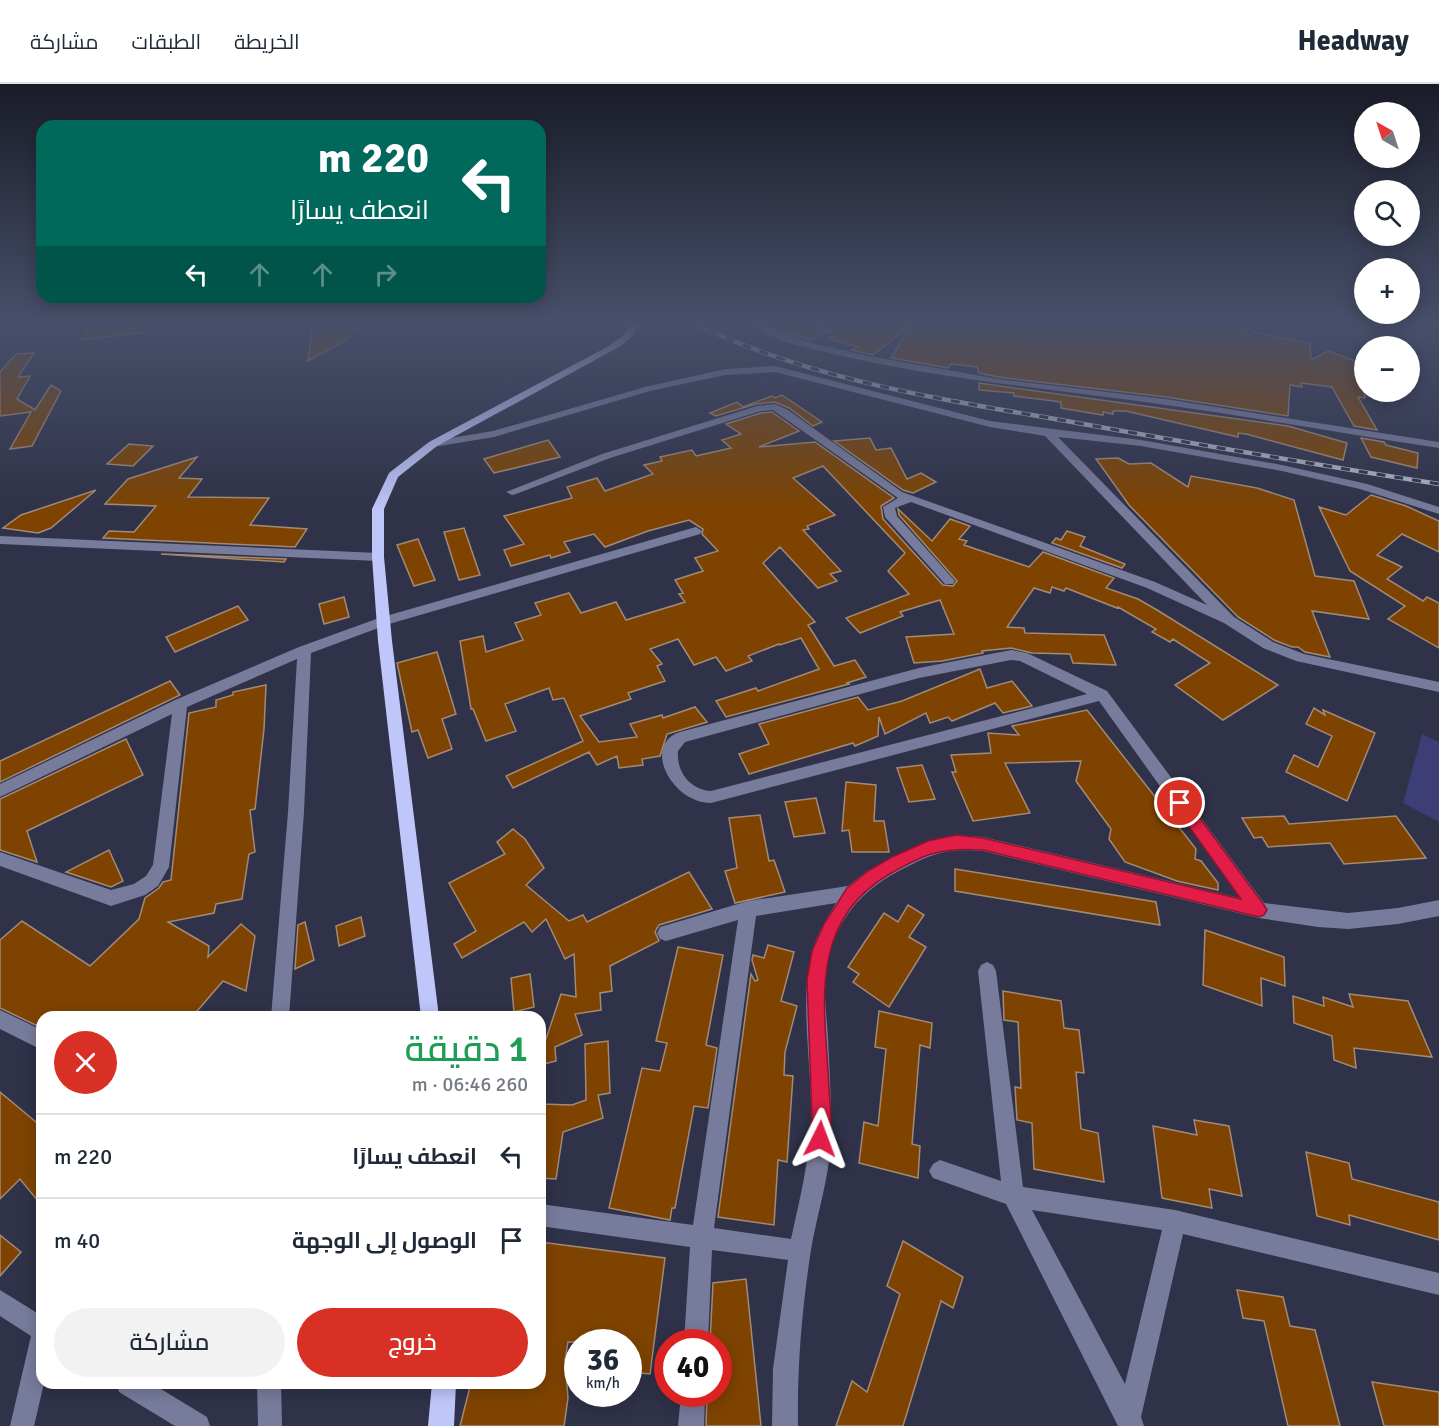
<!DOCTYPE html>
<html lang="ar">
<meta charset="utf-8">
<style>
:root{--surface:#fff;--page:#f2f2f3;--text:#1f2937;--muted:#747a83;--line:#e0e1e3;--accent:#d93025}
body{margin:0;font-family:Signika,Cairo,sans-serif;background:var(--page);color:var(--text);direction:rtl;height:100vh;display:flex;flex-direction:column;font-size:22px;white-space:nowrap}
*{box-sizing:border-box;margin:0}
p{font-size:20px;color:var(--muted)}
.icon{flex:none;width:33px;height:33px;fill:none;stroke:currentColor;stroke-width:2;stroke-linecap:round;stroke-linejoin:round}
.map{position:relative;flex:1;overflow:hidden;direction:ltr}
.panel{position:absolute;left:36px;top:927px;width:510px;height:378px;display:flex;flex-direction:column;background:var(--surface);border-radius:18px;box-shadow:0 3px 15px #0003;direction:rtl}
.panel>*{flex:none}
.guide{position:absolute;left:36px;top:36px;width:510px;height:183px;border-radius:18px;box-shadow:0 3px 15px #0003;direction:rtl;background:#00695c;color:#fff;overflow:hidden}
.needle{width:39px;rotate:321deg}
.fabs{position:absolute;left:1354px;top:18px;display:grid;gap:12px}
.fabs a{display:grid;place-items:center;width:66px;height:66px;border-radius:50%;background:var(--surface);box-shadow:0 3px 15px #0003;font-size:30px}
.speed{position:absolute;left:564px;top:1245px;display:flex;gap:12px;font-size:30px;font-weight:700;text-align:center}
.speed>*{display:grid;place-content:center;width:78px;height:78px;border-radius:50%;background:var(--surface);box-shadow:0 3px 15px #0003;line-height:1}
.speed small{font-size:15px;font-weight:400}
.speed .limit{border:9px solid #d22;background:#fff;color:#111}
.pin{position:absolute;display:grid;place-items:center;width:51px;height:51px;color:#fff;margin:-26px;border:3px solid #fff;border-radius:50%;box-shadow:0 2px 6px #0007}
.me{position:absolute;width:66px;margin:-33px;rotate:3deg;stroke-linejoin:round;filter:drop-shadow(0 0 4px #0008)}
.turn{display:flex;align-items:center;gap:21px;height:126px;padding:0 18px;font-size:27px}
.turn .icon{width:78px;height:78px;stroke-width:2.5}
.turn b{display:block;font-size:42px;line-height:51px}
.lanes{display:flex;align-items:center;height:57px;padding:0 18px;background:#0003;justify-content:center;gap:30px;direction:ltr}
.lanes .off{opacity:.35}
.round{display:grid;place-items:center;flex:none;width:63px;height:63px;border-radius:32px;background:var(--page)}
.head{display:flex;align-items:center;justify-content:space-between;height:102px;padding:0 18px}
h1{font-size:36px;font-weight:600;line-height:45px;color:#1e9e55}
.cta{display:flex;gap:12px;margin-top:auto;padding:12px 18px}
.cta a{flex:1;height:69px;border-radius:36px;background:var(--accent);color:#fff;font-size:24px;font-weight:600;line-height:69px;text-align:center}
.cta a+a{background:var(--page);color:var(--text)}
ul{padding:0;list-style:none}
li{display:flex;align-items:center;gap:18px;height:84px;padding:0 18px;border-top:2px solid var(--line)}
li div{flex:1}
li b{display:block;font-size:22px}
li em{font-style:normal}
header{display:flex;align-items:center;gap:36px;box-sizing:border-box;height:84px;padding:0 30px;background:var(--surface);border-bottom:2px solid var(--line)}
header strong{font-size:28px}
nav{display:flex;gap:33px;margin-inline-start:auto;font-size:21px}
.map>svg:first-child{display:block}
.green{fill:#3c3e75}
.building{fill:#7e4300;stroke:#a28a77;stroke-width:1.5}
.lines{fill:none;stroke-linecap:round;stroke-linejoin:round}
.minor{fill:#787c9c;fill-rule:evenodd}
.major{fill:#bfc6f9;fill-rule:evenodd}
.rail-casing{stroke:#b2b4c5;stroke-width:4.5}
.rail{stroke:#2f3248;stroke-width:3;stroke-dasharray:9;stroke-linecap:butt}
.route{fill:#e11d48;stroke:#92132f;stroke-width:1.5}
</style>
<header>
<strong>Headway</strong>
<nav><a>الخريطة</a><a>الطبقات</a><a>مشاركة</a></nav>
</header>
<div class="map">
<svg width="1439" height="1342" viewBox="0 0 1439 1342">
<rect width="100%" height="100%" fill="#2f3248"/>
<!-- green -->
<path class="green" d="M1422,650L1439,658V738L1403,719Z"/>
<!-- building -->
<g class="building">
<path d="M92,239H146L147,248L81,256Z"/>
<path d="M319,239H361L343,258L308,277L312,246Z"/>
<path d="M789,239H808L831,247L809,256L780,245Z"/>
<path d="M850,239H913L873,271L851,266L858,263L830,255Z"/>
<path d="M913,239H1227L1251,253L1254,248L1310,259L1311,276L1328,267L1361,279L1365,290V314L1358,313L1377,346L1354,342L1332,303L1301,299L1302,303L1290,301L1288,332L1166,313L998,293L979,289L977,283L951,280L948,284L891,274Z"/>
<path d="M34,269L18,293L30,292L17,315L35,326L51,301L61,307L32,362L10,365L31,328L0,332V288L16,270Z"/>
<path d="M979,299L1288,342L1347,359L1343,376L1246,350L1238,349V353L1126,327H1113V330L1103,328V331L1061,324V318L1014,312V309L979,306Z"/>
<path d="M782,311L822,338L813,342L789,324L775,318L756,320L716,332L710,329L737,318L743,323L772,312L775,314Z"/>
<path d="M772,328L799,347L759,363L815,358L894,414L881,422L883,435L943,501L953,502L957,497L899,431L898,425L932,457L950,435L970,442L959,455L967,457L964,461L1029,483L1043,468L1114,494L1106,504L1138,515L1157,526L1278,601L1223,636L1175,601L1210,579L1173,555L1170,558L1152,548L1156,545L1118,523L1117,524L1066,504L1064,507L1052,503L1050,509L1034,504L1007,543L1024,544L1025,549L1104,551L1116,581L1073,579L1070,570L1032,569L1011,564L982,567L983,569L942,577L914,579L906,553L954,550L940,516L900,528L903,532L860,549L846,534L909,510L888,487L905,469L823,382L793,394L835,431L807,442L809,445L803,446L841,487L830,490L837,497L818,504L780,463L763,479L815,538L808,541L834,582L855,576L866,593L847,599L849,600L726,633L716,617L756,604L758,607L819,585L801,554L780,561L779,560L748,572L752,577L726,587L716,573L694,581L678,555L650,565L662,580L657,582L665,597L628,609L631,615L580,632L599,658L637,653L630,640L662,631L663,634L695,623L707,638L667,650L660,672L642,675L643,681L619,684L617,672L597,681L589,668L513,704L506,692L583,657L564,614L553,616L549,604L505,620L516,647L486,657L473,625H471L460,557L483,552L486,568L523,556L515,539L541,531L535,519L569,509L581,529L616,518L626,536L685,518L679,510L683,509L675,496L703,487L695,474L718,467L702,450L703,445L689,436L648,447L605,463L594,450L564,458L570,468L551,474L550,471L511,482L504,466L524,460L504,432L572,414L567,403L597,394L605,407L653,390L644,381L662,377L660,373L692,366L696,372L731,364L722,356L741,350L726,340L761,329Z"/>
<path d="M870,354L876,366L891,364L907,395L921,389L936,398L913,409L903,406L834,357Z"/>
<path d="M1361,354L1384,358L1386,361L1418,369L1417,384L1371,373Z"/>
<path d="M548,356L560,373L494,389L484,375Z"/>
<path d="M129,360L153,362L133,382L107,380Z"/>
<path d="M197,373L179,394L202,395L188,413L269,414L250,441L307,445L295,463L103,454L109,447L134,448L156,422L105,420L128,395Z"/>
<path d="M1118,374L1129,380L1151,379L1188,403L1191,392L1257,404L1294,416L1315,492L1354,497L1369,535L1312,527L1330,573L1305,568L1298,563H1292L1274,556L1238,533L1129,421L1096,375Z"/>
<path d="M96,406L51,444L38,449L3,444L21,431Z"/>
<path d="M1371,411L1406,422L1439,437V468L1402,450L1377,471L1402,483L1387,495L1423,517L1427,513L1439,519V564L1388,535L1405,522L1350,487L1319,423L1346,431Z"/>
<path d="M464,444L480,491L459,496L444,448Z"/>
<path d="M1067,447L1085,453L1080,462L1125,480L1122,484L1052,459L1056,454L1061,456Z"/>
<path d="M418,455L435,496L414,502L397,461Z"/>
<path d="M161,470H162L286,475L284,478Z"/>
<path d="M344,513L349,533L324,540L319,520Z"/>
<path d="M238,522L248,536L175,568L166,553Z"/>
<path d="M437,568L456,630L442,635L452,665L428,674L418,646L412,648L397,579Z"/>
<path d="M980,585L987,604L1012,597L1032,622L1003,629L995,619L952,637L948,633L930,639L926,629L885,650L879,633L878,652L855,662L853,659L749,690L739,670L769,660L759,640L858,613L868,626L902,617Z"/>
<path d="M170,597L180,611L0,698V677Z"/>
<path d="M266,601L264,645L255,725L250,726L255,768L249,770L242,815L216,820L214,829L168,838L209,862L208,873L241,840L255,852L246,907L223,897L192,933H42V944L0,924V856L22,837L90,882L139,835L145,814L159,804L163,798L171,796L189,629L216,623V616L233,611V608Z"/>
<path d="M1314,624L1325,631L1323,626L1375,649L1347,717L1286,688L1294,671L1318,683L1332,652L1306,640Z"/>
<path d="M1087,626L1196,765L1195,775L1201,777L1218,799V806L1177,797L1125,778L1109,755L1111,745L1076,697L1081,677L1005,679L1030,729L973,737L952,688H956L951,671L991,669L988,649L1019,651L1012,642Z"/>
<path d="M126,655L143,691L27,747L37,778L0,766V715Z"/>
<path d="M922,681L935,715L909,718L897,684Z"/>
<path d="M846,698L876,701L874,737H884L889,768H852L849,746L842,747Z"/>
<path d="M816,714L825,749L794,753L785,718Z"/>
<path d="M760,731L769,777L774,776L785,808L735,819L725,787L737,784L729,734Z"/>
<path d="M1284,732L1289,740L1396,732L1426,774L1344,780L1330,759L1268,763L1262,753L1254,754L1242,734Z"/>
<path d="M513,745L525,755L544,784L526,801L569,837L583,831L587,838L689,788L712,825L659,841L655,848L659,857L610,882L612,907L600,909L601,926L575,930L582,951L555,963L556,977L540,981V973L561,910L576,913L574,870L565,875L546,835L532,848L524,838L462,874L454,860L476,847L449,799L505,770L497,758Z"/>
<path d="M109,766L123,797L111,803L66,788Z"/>
<path d="M955,785L1156,818L1160,841L955,807Z"/>
<path d="M908,821L924,831L909,853L926,863L889,923L853,898L859,890L848,883L884,829L898,838Z"/>
<path d="M361,833L365,852L339,862L336,842Z"/>
<path d="M305,838L314,876L295,885L298,841Z"/>
<path d="M1205,846L1284,873L1285,902L1261,894L1262,922L1203,901Z"/>
<path d="M768,861L794,868L781,917L797,922L785,968L784,991L793,992L787,1078L778,1076L774,1141L718,1133L751,890L755,897L758,896L752,876L753,871L764,874Z"/>
<path d="M678,863L723,871L706,961L717,964L708,1024L694,1022L675,1124H672L670,1136L609,1124L642,984L660,987L667,959L656,957Z"/>
<path d="M530,890L534,923L514,928L511,894Z"/>
<path d="M1003,907L1061,917L1064,944L1079,946L1084,989L1076,988L1081,1045L1098,1049L1104,1098L1034,1085L1032,1039L1017,1036L1015,1003L1021,1004L1018,938L1004,936Z"/>
<path d="M1349,910L1408,917L1432,973L1354,964L1356,984L1334,976L1332,952L1294,939L1293,912L1324,922L1323,913L1353,923Z"/>
<path d="M879,927L932,939L930,964L920,961L912,1060L920,1062L918,1094L859,1079L864,1038L878,1042L886,965L875,963Z"/>
<path d="M608,957L610,1009L598,1011L603,1034L563,1048L556,1095L540,1094L542,1020L572,1021L586,1016L585,960Z"/>
<path d="M0,1008L42,1043V1122L20,1095L0,1115Z"/>
<path d="M1194,1036L1229,1042L1242,1112L1209,1105L1212,1124L1162,1114L1153,1042L1197,1051Z"/>
<path d="M1306,1068L1349,1079L1352,1095L1439,1118V1156L1349,1131L1350,1141L1317,1132Z"/>
<path d="M0,1151L21,1168L0,1192Z"/>
<path d="M903,1157L963,1193L953,1224L941,1217L903,1342H836L852,1297L867,1308L900,1210L887,1202Z"/>
<path d="M540,1158L665,1174L650,1290L631,1288L628,1258H568L565,1276L568,1314L564,1342H460L471,1299H540Z"/>
<path d="M746,1195L761,1342H706L707,1310H718V1258H710L713,1199Z"/>
<path d="M1237,1206L1283,1213L1290,1242L1315,1246L1340,1342H1288L1264,1237L1243,1234Z"/>
<path d="M1372,1298L1439,1308V1342H1384Z"/>
</g>
<g class="lines">
<!-- minor -->
<g class="minor">
<path d="M751,239H761L804,257L863,271L998,295L1166,315L1439,358V364C1348,350 1257,334 1166,321C1054,305 941,296 830,269C805,263 770,257 751,239Z"/>
<path d="M775,282L990,337L1141,356L1282,381L1367,400L1439,423V430L1360,405L1282,387L1141,362L1058,353L1234,533L1273,558L1304,570L1439,598V608L1296,577L1263,564L1224,539L1147,504L911,418L895,424L897,432L955,497L953,500H945L885,433L883,423L898,414L773,326L761,327L610,374L516,410L512,411L506,408L602,370L757,322L775,320L788,326L902,408L1155,498L1207,521L1045,352L990,343L775,288L725,291L650,307L494,353L433,363L428,360L433,357L493,347L645,303L725,285Z"/>
<path d="M696,443L702,447L700,450L389,540L311,569L304,728L289,933H271L288,728L297,575L187,623L169,783L158,802L145,811L111,822L0,782V768L111,806L134,800L146,792L153,781L172,630L0,713V700L175,616L299,563L379,534Z"/>
<path d="M0,452L378,469L384,473L378,477L0,460Z"/>
<path d="M1011,566L1027,569L1107,607L1264,819L1348,829L1398,824L1439,816V832L1398,840L1348,845L1318,843L1259,834L983,767C944,764 931,770 897,788C855,810 829,847 825,895C824,915 827,935 828,954C830,995 833,1036 829,1077C825,1107 816,1136 811,1166C802,1224 797,1283 798,1342H772L773,1285L788,1176L712,1166L708,1258H684L690,1163L540,1142V1120L693,1141L738,836L666,857L660,855L657,849L660,843L748,817L848,802L867,787L928,757L956,751L983,753L1240,814L1099,617L711,719C672,719 641,661 680,648L919,584ZM1011,576L1020,577L1087,610L711,707C690,706 676,687 678,667L685,658L919,594ZM836,819C827,834 817,850 812,868C799,917 812,981 811,1033C810,1074 800,1114 791,1155L714,1144L756,832Z"/>
<path d="M987,878L993,881L996,887L1023,1103L1175,1126L1439,1189V1211L1183,1150L1141,1333L1144,1342H1118L1006,1120L933,1094L929,1087L933,1080L940,1076L1001,1097L978,887L981,881ZM1032,1126L1162,1146L1125,1300Z"/>
<path d="M0,926L42,946V966L0,945Z"/>
<path d="M0,1206L42,1232V1299H44L34,1342H10L31,1252L0,1232Z"/>
<path d="M116,1299H151L207,1333L210,1342H175L119,1308Z"/>
<path d="M257,1299H281L282,1342H258Z"/>
<path d="M681,1310H705L704,1342H678Z"/>
</g>
<!-- major -->
<g class="major">
<path d="M630,239H638C636,250 628,257 619,263L437,362L398,393L384,425V473L392,557L439,933H421L378,557L372,473V425L389,389L429,358L607,263L623,252Z"/>
<path d="M432,1299H456L454,1342H428Z"/>
</g>
<defs>
<path id="rail" d="M693,239C810,295 928,313 1055,335C1183,358 1311,380 1439,400"/>
</defs>
<!-- rail casing -->
<use href="#rail" class="rail-casing"/>
<!-- rail -->
<use href="#rail" class="rail"/>
</g>
<!-- sky -->
<linearGradient id="sky" x2="0" y2="1"><stop stop-color="#1a1c28"/><stop offset="0.56" stop-color="#474f6a"/><stop offset="1" stop-color="#474f6a" stop-opacity="0"/></linearGradient>
<rect width="1439" height="427" fill="url(#sky)"/>
<!-- route -->
<path class="route" d="M1180,713L1185,714L1264,821L1267,826L1264,831L1259,833L983,766C941,763 924,770 888,791C807,839 825,924 829,1003C830,1022 834,1044 826,1062L820,1065L813,1062L810,1055L812,1032L807,896L812,867L824,840L847,804L868,787L892,773L928,757L956,751L983,754L1241,815L1175,723L1173,719L1175,714Z"/>
</svg>
<div class="fabs">
<a><svg class="needle" viewBox="-14 -14 28 28"><path d="M0-13l5 13h-10z" fill="#e53935"/><path d="M0 13l5-13h-10z" fill="#747a83"/></svg></a>
<a><svg class="icon" aria-label="search" viewBox="0 0 24 24"><circle cx="10" cy="10" r="6"/><path d="M15 15l6 6"/></svg></a>
<a>+</a>
<a>−</a>
</div>
<div class="speed"><div>36<small>km/h</small></div><div class="limit">40</div></div>
<div class="pin" style="left:1180px;top:719px;background:#d93025"><svg class="icon" aria-label="arrive" viewBox="0 0 24 24"><path d="M6 21V4h12l-3 4 3 4H6"/></svg></div>
<svg class="me" style="left:820px;top:1055px" viewBox="-20 -20 40 40"><path d="M0-17L14 15 0 8-14 15z" fill="#e11d48" stroke="#fff" stroke-width="4"/></svg>
<div class="guide">
<div class="turn"><svg class="icon" aria-label="left" viewBox="0 0 24 24"><path d="M17 20v-9H6M10 6l-5 5 5 5"/></svg><div><b>220 m</b>انعطف يسارًا</div></div>
<div class="lanes"><svg class="icon" aria-label="left" viewBox="0 0 24 24"><path d="M17 20v-9H6M10 6l-5 5 5 5"/></svg><svg class="icon off" aria-label="ahead" viewBox="0 0 24 24"><path d="M12 20V5M6 11l6-6 6 6"/></svg><svg class="icon off" aria-label="ahead" viewBox="0 0 24 24"><path d="M12 20V5M6 11l6-6 6 6"/></svg><svg class="icon off" aria-label="right" viewBox="0 0 24 24"><path d="M7 20v-9h11M14 6l5 5-5 5"/></svg></div>
</div>
<section class="panel">
<div class="head"><div><h1>1 دقيقة</h1><p>260 m · 06:46</p></div><a class="round" style="background:#d93025;color:#fff"><svg class="icon" aria-label="close" viewBox="0 0 24 24"><path d="M6 6l12 12M18 6L6 18"/></svg></a></div>
<ul>
<li><svg class="icon" aria-label="left" viewBox="0 0 24 24"><path d="M17 20v-9H6M10 6l-5 5 5 5"/></svg><div><b>انعطف يسارًا</b></div><em>220 m</em></li>
<li><svg class="icon" aria-label="arrive" viewBox="0 0 24 24"><path d="M6 21V4h12l-3 4 3 4H6"/></svg><div><b>الوصول إلى الوجهة</b></div><em>40 m</em></li>
</ul>
<div class="cta"><a>خروج</a><a>مشاركة</a></div>
</section>
</div>
